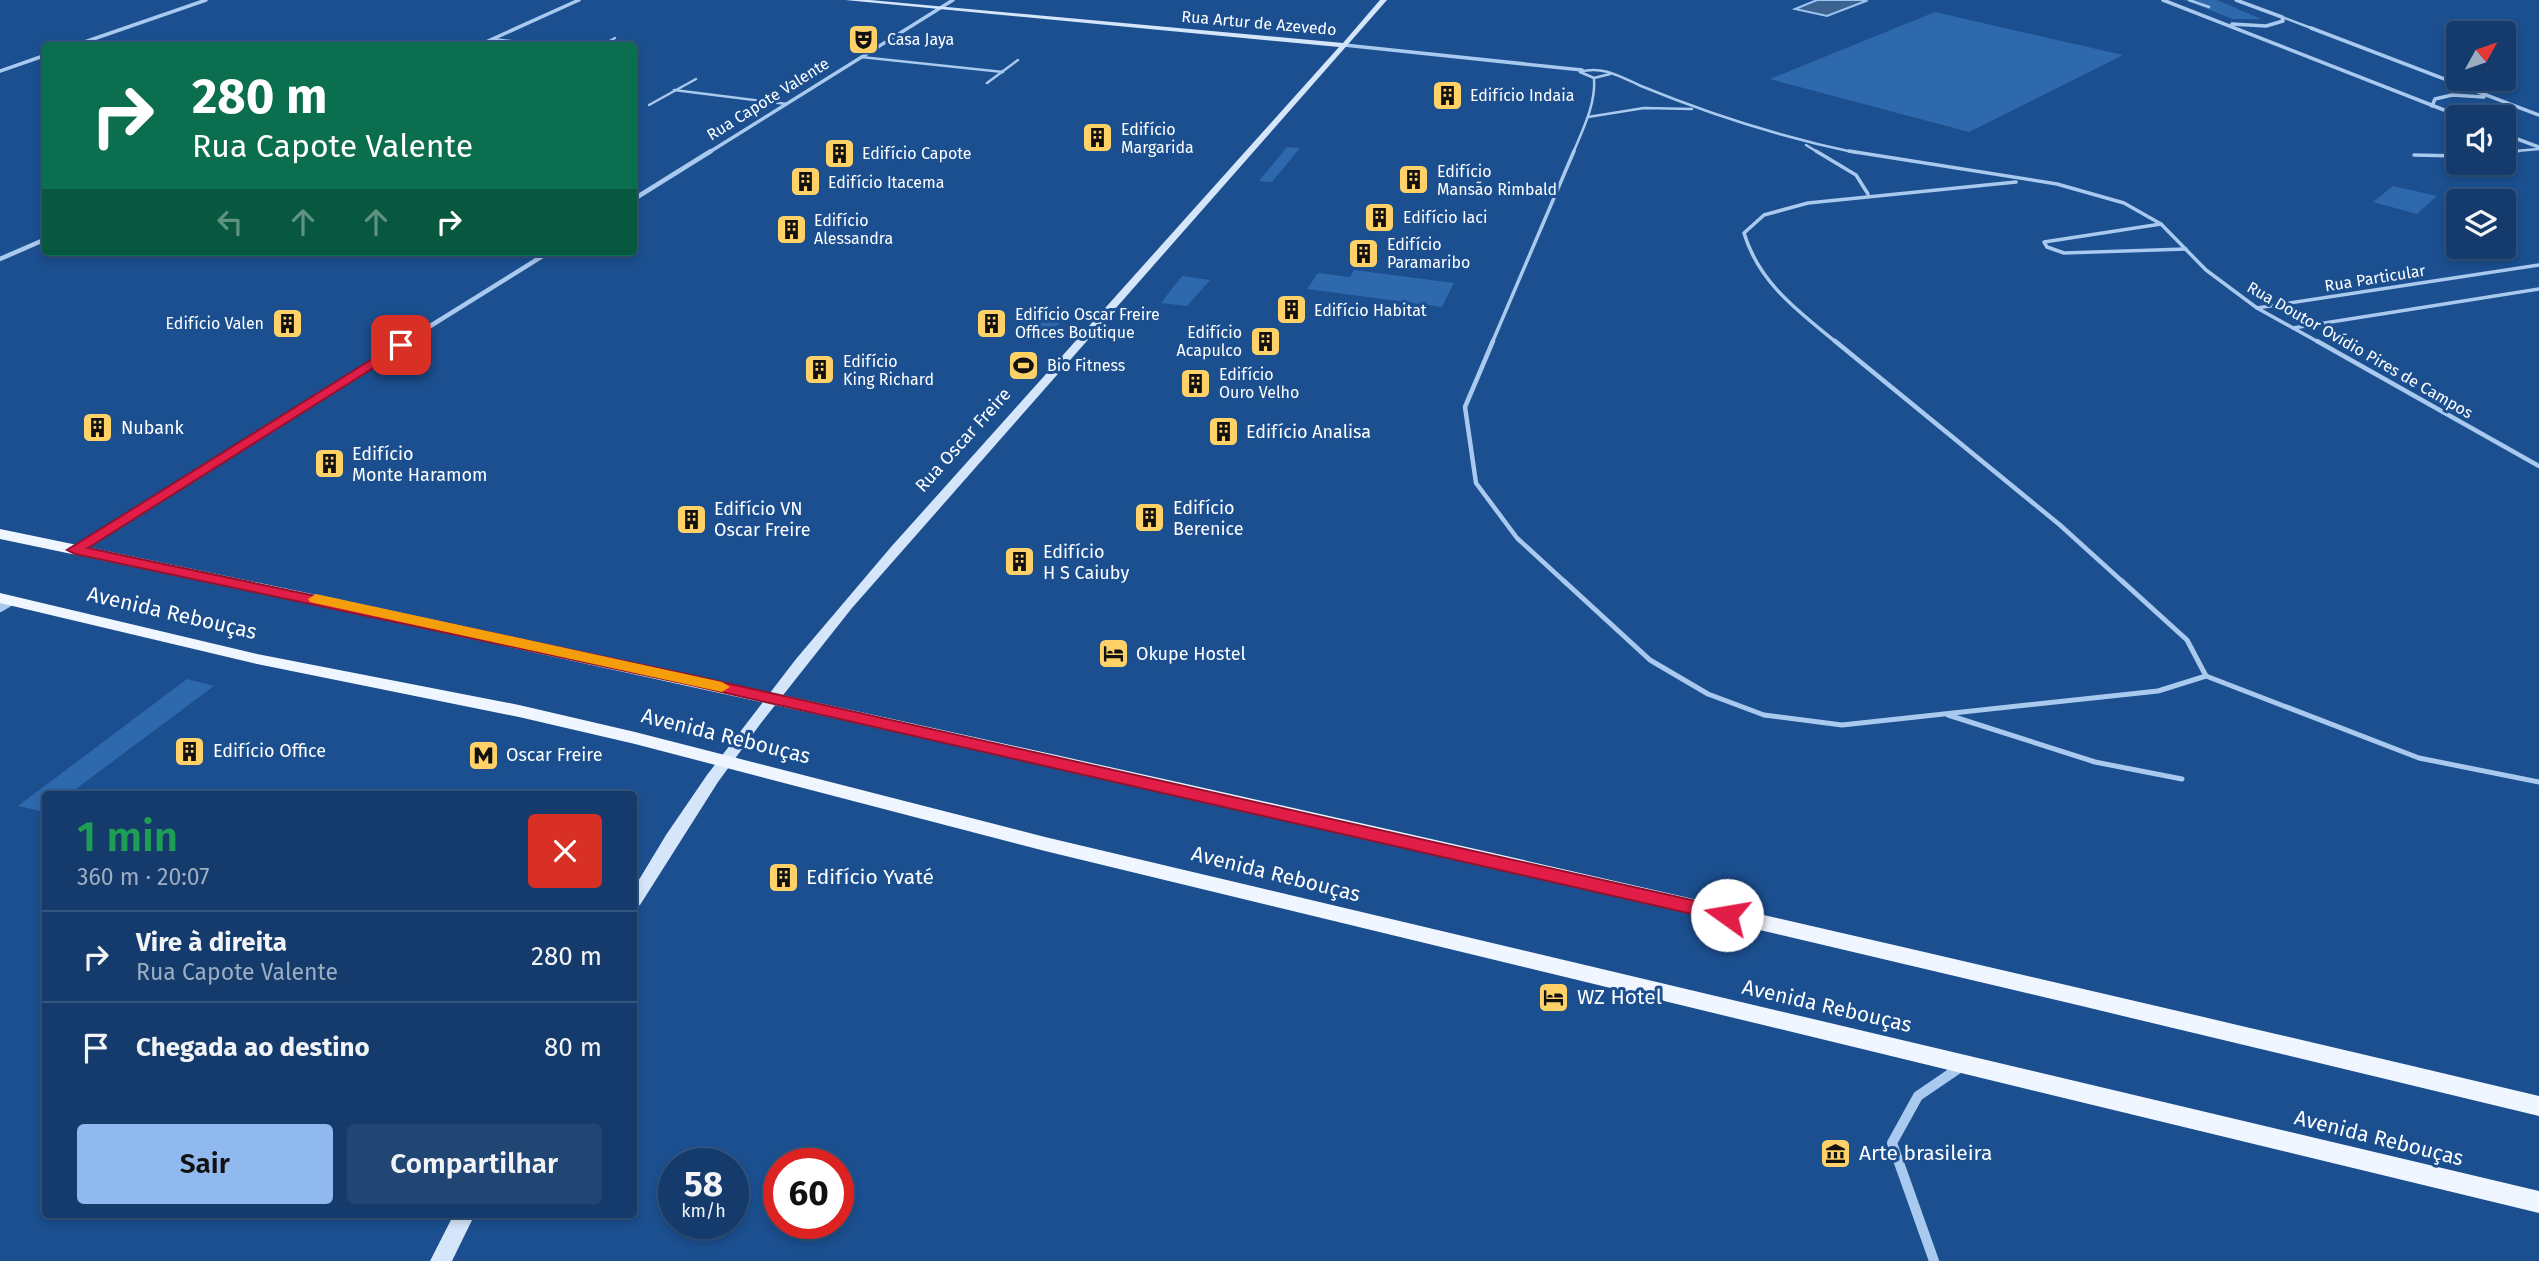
<!DOCTYPE html>
<html lang="pt">
<meta charset="utf-8">
<style>
:root{--surface:#143b6b;--page:#214673;--text:#f1f3f6;--muted:#9dadc1;--line:#33557e;--accent:#90b9f0}
body{margin:0;font-family:"Fira Sans",sans-serif;background:var(--page);color:var(--text);height:100vh;display:flex;flex-direction:column;font-size:26px;white-space:nowrap}
*{box-sizing:border-box;margin:0}
p{font-size:23px;color:var(--muted)}
.icon{flex:none;width:38px;height:38px;fill:none;stroke:currentColor;stroke-width:2;stroke-linecap:round;stroke-linejoin:round}
.map{position:relative;flex:1;overflow:hidden}
.drawer{position:absolute;left:42px;top:791px;width:595px;height:427px;display:flex;flex-direction:column;background:var(--surface);border-radius:7px;box-shadow:0 4px 10px #0003,0 0 0 2px var(--line)}
.drawer>*{flex:none}
.guide{position:absolute;left:42px;top:42px;width:595px;height:214px;border-radius:7px;box-shadow:0 4px 10px #0003,0 0 0 2px var(--line);background:#0b6e4f;color:#fff;overflow:hidden}
.needle{width:46px;rotate:50deg}
.fabs{position:absolute;left:2446px;top:21px;display:grid;gap:14px}
.fabs a{display:grid;place-items:center;width:70px;height:70px;border-radius:7px;background:var(--surface);box-shadow:0 4px 10px #0003,0 0 0 2px var(--line);font-size:35px}
.speed{position:absolute;left:658px;top:1148px;display:flex;gap:14px;font-size:35px;font-weight:700;text-align:center}
.speed>*{display:grid;place-content:center;width:91px;height:91px;border-radius:50%;background:var(--surface);box-shadow:0 4px 10px #0003,0 0 0 2px var(--line);line-height:1}
.speed small{font-size:18px;font-weight:400}
.speed .limit{border:10px solid #d22;background:#fff;color:#111}
.pin{position:absolute;display:grid;place-items:center;width:60px;height:60px;color:#fff;margin:-30px;border-radius:14px;box-shadow:0 4px 10px #0006}
.me{position:absolute;width:77px;margin:-38px;rotate:283deg;stroke-linejoin:round;filter:drop-shadow(0 0 5px #0008)}
.turn{display:flex;align-items:center;gap:24px;height:147px;padding:0 35px;font-size:32px}
.turn .icon{width:91px;height:91px;stroke-width:2.5}
.turn b{display:block;font-size:49px;line-height:60px}
.lanes{display:flex;align-items:center;height:66px;padding:0 35px;background:#0003;justify-content:center;gap:35px;direction:ltr}
.lanes .off{opacity:.35}
.round{display:grid;place-items:center;flex:none;width:74px;height:74px;border-radius:7px;background:var(--page)}
.overview{display:flex;align-items:center;justify-content:space-between;height:119px;padding:0 35px}
h1{font-size:42px;font-weight:600;line-height:52px;color:#1e9e55}
.action{display:flex;gap:14px;margin-top:auto;padding:14px 35px}
.action a{flex:1;height:80px;border-radius:7px;background:var(--accent);color:#111;font-size:28px;font-weight:600;line-height:80px;text-align:center}
.action a+a{background:var(--page);color:var(--text)}
ul{padding:0;list-style:none}
li{display:flex;align-items:center;gap:21px;height:91px;padding:0 35px;border-top:2px solid var(--line)}
li div{flex:1}
li b{display:block;font-size:26px}
li em{font-style:normal}
.map>svg:first-child{display:block}
.green{fill:#2e69ad}
.water{fill:#3c6290;stroke:#9cc4f0;stroke-width:2}
.lines{fill:none;stroke-linecap:round;stroke-linejoin:round}
.lane-far3{stroke:#a9c9ee;stroke-width:2.5}
.lane-far2{stroke:#a9c9ee;stroke-width:3.5}
.lane-far1{stroke:#a9c9ee;stroke-width:4.5}
.lane{stroke:#a9c9ee;stroke-width:5}
.street-far4{stroke:#a9c9ee;stroke-width:3.5}
.street-far3{stroke:#a9c9ee;stroke-width:4.5}
.street-far2{stroke:#a9c9ee;stroke-width:6}
.street-far1{stroke:#a9c9ee;stroke-width:8}
.street{stroke:#a9c9ee;stroke-width:10}
.secondary{fill:#d6e6fa;fill-rule:evenodd}
.primary{fill:#f0f6ff;fill-rule:evenodd}
.route{fill:#e11d48;stroke:#92132f;stroke-width:2}
.slow{fill:#f59e0b}
.labels{text-anchor:middle;dominant-baseline:central;stroke-width:6;stroke-linejoin:round;paint-order:stroke}
.far-street-label{font-size:16px;fill:#fff;stroke:#1b4f8f}
.far-poi-label{font-size:16px;fill:#fff;stroke:#1b4f8f;text-anchor:start}
.poi-label{font-size:18px;fill:#fff;stroke:#1b4f8f;text-anchor:start}
.street-label{font-size:18px;fill:#fff;stroke:#1b4f8f}
.near-street-label{font-size:21px;fill:#fff;stroke:#1b4f8f}
.near-poi-label{font-size:21px;fill:#fff;stroke:#1b4f8f;text-anchor:start}
</style>
<div class="map">
<svg width="2539" height="1261" viewBox="0 0 2539 1261">
<rect width="100%" height="100%" fill="#1b4f8f"/>
<!-- green -->
<g class="green">
<path d="M2184,0H2217L2261,19H2233Z"/>
<path d="M1935,12L2123,55L1969,132L1770,79Z"/>
<path d="M1287,147L1300,148L1272,182L1259,181Z"/>
<path d="M2393,186L2437,196L2417,214L2373,202Z"/>
<path d="M1354,270L1454,283L1442,307L1307,289L1318,273L1350,277Z"/>
<path d="M1182,276L1210,280L1187,306L1161,303Z"/>
<path d="M1048,310L1070,314L1041,340L1018,336Z"/>
<path d="M187,679L214,686L69,794H46L45,812L18,806Z"/>
</g>
<!-- water -->
<path class="water" d="M1817,0H1863L1866,1L1827,16L1795,9Z"/>
<g class="lines">
<!-- lane-far3 -->
<g class="lane-far3">
<path d="M2189,0L2209,7"/>
<path d="M2282,17L2311,28"/>
<path d="M492,39L557,46"/>
<path d="M601,46L615,38"/>
<path d="M861,57L1003,72"/>
<path d="M1610,74L1594,78L1580,72C1602,65 1621,77 1641,86C1714,116 1780,137 1857,153"/>
<path d="M987,83L1018,60"/>
<path d="M674,90L787,104"/>
<path d="M649,105L696,79"/>
<path d="M1588,117L1644,108L1692,109"/>
<path d="M1806,145L1819,153"/>
<path d="M2504,152L2539,149"/>
<path d="M1573,153C1583,129 1596,104 1594,78"/>
</g>
<!-- lane-far2 -->
<g class="lane-far2">
<path d="M1816,151L1856,175L1868,194"/>
<path d="M1849,151L2057,184L2124,203L2161,224L2206,270L2257,308L2320,343"/>
<path d="M2504,152L2518,151"/>
<path d="M2414,155L2459,156"/>
<path d="M2161,224L2044,242L2047,247L2064,253L2186,249"/>
<path d="M2257,308L2539,265"/>
<path d="M2293,328L2539,289"/>
<path d="M1492,343L1574,151"/>
<path d="M1837,343C1798,311 1759,283 1744,233L1764,215L1808,203L2016,182"/>
</g>
<!-- lane-far1 -->
<g class="lane-far1">
<path d="M1493,341L1465,407L1476,483L1517,538L1566,583"/>
<path d="M1835,341L2060,525L2124,583"/>
<path d="M2317,341L2539,466"/>
</g>
<!-- lane -->
<g class="lane">
<path d="M1564,581L1650,660L1708,694L1764,715L1842,725L2158,691L2206,676L2419,758L2539,782"/>
<path d="M2122,581L2187,640L2206,676"/>
<path d="M1948,715L2095,762L2182,779"/>
</g>
<!-- street-far4 -->
<g class="street-far4">
<path d="M2163,0L2462,117"/>
<path d="M2232,24L2266,26L2283,21L2282,17L2236,0"/>
<path d="M2311,28L2539,115"/>
<path d="M1344,45L1582,70"/>
<path d="M73,46L206,0"/>
<path d="M477,46L579,0"/>
<path d="M0,71L46,55"/>
<path d="M2432,106L2435,99L2452,95L2484,97"/>
<path d="M2504,134L2539,147"/>
<path d="M708,153L953,0"/>
</g>
<!-- street-far3 -->
<g class="street-far3">
<path d="M634,199L711,151"/>
<path d="M0,259L46,239"/>
<path d="M403,343L549,252"/>
</g>
<!-- street-far2 -->
<path class="street-far2" d="M75,549L406,341"/>
<!-- street-far1 -->
<path class="street-far1" d="M0,608L12,601"/>
<!-- street -->
<path class="street" d="M1934,1261L1892,1143L1918,1096L1962,1066"/>
<!-- secondary -->
<g class="secondary">
<path d="M845,0H870L1343,43L1380,0H1387L852,608L761,723L718,782L640,905L634,907V888L666,835L707,775L796,659L891,547L1339,47Z"/>
<path d="M454,1214H475L452,1261H430Z"/>
</g>
<!-- primary -->
<g class="primary">
<path d="M0,529C849,704 1695,896 2539,1096V1116C1696,912 850,715 0,539Z"/>
<path d="M0,593L257,654L519,705L635,732L1045,837L2539,1191V1213L1045,851L635,744L519,717L257,664L0,603Z"/>
</g>
</g>
<!-- route -->
<path class="route" d="M401,341L405,342V348L88,548L691,675L1727,908L1737,915L1727,922L691,685L75,554L67,550Z"/>
<!-- slow -->
<path class="slow" d="M316,594L722,682L730,687L722,692L310,602L308,599Z"/>
<!-- icons -->
<defs>
<symbol id="theatre-square" viewBox="-11 -11 22 22"><rect x="-9" y="-9" width="18" height="18" rx="4" fill="#ffd166" stroke="#1b4f8f"/><path d="M-5-5.5Q0-4 5-5.5V0Q5 5 0 6Q-5 5-5 0ZM-3.3-2.5H-1v1.5H-3.3ZM1-2.5H3.3v1.5H1ZM-2.8 1Q0 5.5 2.8 1Z" fill="#111"/></symbol>
<symbol id="building-square" viewBox="-11 -11 22 22"><rect x="-9" y="-9" width="18" height="18" rx="4" fill="#ffd166" stroke="#1b4f8f"/><path d="M-4-6H4V6H1V3H-1V6H-4ZM-2.5-4.3h1.7v1.8h-1.7ZM.8-4.3h1.7v1.8H.8ZM-2.5-1h1.7V.8h-1.7ZM.8-1h1.7V.8H.8Z" fill="#111"/></symbol>
<symbol id="stadium-square" viewBox="-11 -11 22 22"><rect x="-9" y="-9" width="18" height="18" rx="4" fill="#ffd166" stroke="#1b4f8f"/><path d="M0-5a6.5 5 0 1 0 0 10a6.5 5 0 1 0 0-10ZM-3.5-1.8h7v3.6h-7Z" fill="#111"/></symbol>
<symbol id="hotel-square" viewBox="-11 -11 22 22"><rect x="-9" y="-9" width="18" height="18" rx="4" fill="#ffd166" stroke="#1b4f8f"/><path d="M-6-4.5h1.5V1H6V5H4.5V3h-9V5H-6ZM-4 0a1.8 1.8 0 1 1 3.6 0ZM.5 0V-2.5h3Q6-2.5 6 0Z" fill="#111"/></symbol>
<symbol id="metro-square" viewBox="-11 -11 22 22"><rect x="-9" y="-9" width="18" height="18" rx="4" fill="#ffd166" stroke="#1b4f8f"/><path d="M-5.5 5V-5H-3L0 0L3-5H5.5V5H3V-.5L0 4L-3-.5V5Z" fill="#111"/></symbol>
<symbol id="museum-square" viewBox="-11 -11 22 22"><rect x="-9" y="-9" width="18" height="18" rx="4" fill="#ffd166" stroke="#1b4f8f"/><path d="M0-6L6-3V-2H-6V-3ZM-5-1h2V3h-2ZM-1-1h2V3h-2ZM3-1h2V3H3ZM-6 4H6V6H-6Z" fill="#111"/></symbol>
</defs>
<g fill-rule="evenodd">
<use href="#theatre-square" x="846" y="22" width="35" height="35"/>
<use href="#building-square" x="1430" y="78" width="35" height="35"/>
<use href="#building-square" x="1080" y="120" width="35" height="35"/>
<use href="#building-square" x="822" y="136" width="35" height="35"/>
<use href="#building-square" x="1396" y="162" width="35" height="35"/>
<use href="#building-square" x="788" y="164" width="35" height="35"/>
<use href="#building-square" x="1362" y="200" width="35" height="35"/>
<use href="#building-square" x="774" y="212" width="35" height="35"/>
<use href="#building-square" x="1346" y="236" width="35" height="35"/>
<use href="#building-square" x="1274" y="292" width="35" height="35"/>
<use href="#building-square" x="270" y="306" width="35" height="35"/>
<use href="#building-square" x="974" y="306" width="35" height="35"/>
<use href="#building-square" x="1248" y="324" width="35" height="35"/>
<use href="#stadium-square" x="1006" y="348" width="35" height="35"/>
<use href="#building-square" x="802" y="352" width="35" height="35"/>
<use href="#building-square" x="1178" y="366" width="35" height="35"/>
<use href="#building-square" x="80" y="410" width="35" height="35"/>
<use href="#building-square" x="1206" y="414" width="35" height="35"/>
<use href="#building-square" x="312" y="446" width="35" height="35"/>
<use href="#building-square" x="1132" y="500" width="35" height="35"/>
<use href="#building-square" x="674" y="502" width="35" height="35"/>
<use href="#building-square" x="1002" y="544" width="35" height="35"/>
<use href="#hotel-square" x="1096" y="636" width="35" height="35"/>
<use href="#building-square" x="172" y="734" width="35" height="35"/>
<use href="#metro-square" x="466" y="738" width="35" height="35"/>
<use href="#building-square" x="766" y="860" width="35" height="35"/>
<use href="#hotel-square" x="1536" y="980" width="35" height="35"/>
<use href="#museum-square" x="1818" y="1136" width="35" height="35"/>
</g>
<g class="labels">
<!-- far-street labels -->
<g class="far-street-label">
<text transform="translate(1259 23) rotate(5)">Rua Artur de Azevedo</text>
<text transform="translate(768 99) rotate(-32)">Rua Capote Valente</text>
<text transform="translate(2375 278) rotate(-9)">Rua Particular</text>
<text transform="translate(2360 350) rotate(30)">Rua Doutor Ovídio Pires de Campos</text>
</g>
<!-- far-poi labels -->
<g class="far-poi-label">
<text x="887" y="39">Casa Jaya</text>
<text x="1470" y="95">Edifício Indaia</text>
<text x="1121" y="129">Edifício<tspan x="1121" dy="18">Margarida</tspan></text>
<text x="862" y="153">Edifício Capote</text>
<text x="1437" y="171">Edifício<tspan x="1437" dy="18">Mansão Rimbald</tspan></text>
<text x="828" y="182">Edifício Itacema</text>
<text x="1403" y="217">Edifício Iaci</text>
<text x="814" y="220">Edifício<tspan x="814" dy="18">Alessandra</tspan></text>
<text x="1387" y="244">Edifício<tspan x="1387" dy="18">Paramaribo</tspan></text>
<text x="1314" y="310">Edifício Habitat</text>
<text x="1015" y="314">Edifício Oscar Freire<tspan x="1015" dy="18">Offices Boutique</tspan></text>
<text x="264" y="323" text-anchor="end">Edifício Valen</text>
<text x="1242" y="332" text-anchor="end">Edifício<tspan x="1242" dy="18">Acapulco</tspan></text>
<text x="843" y="361">Edifício<tspan x="843" dy="18">King Richard</tspan></text>
<text x="1047" y="365">Bio Fitness</text>
<text x="1219" y="374">Edifício<tspan x="1219" dy="18">Ouro Velho</tspan></text>
</g>
<!-- poi labels -->
<g class="poi-label">
<text x="121" y="428">Nubank</text>
<text x="1246" y="432">Edifício Analisa</text>
<text x="352" y="454">Edifício<tspan x="352" dy="21">Monte Haramom</tspan></text>
<text x="1173" y="508">Edifício<tspan x="1173" dy="21">Berenice</tspan></text>
<text x="714" y="509">Edifício VN<tspan x="714" dy="21">Oscar Freire</tspan></text>
<text x="1043" y="552">Edifício<tspan x="1043" dy="21">H S Caiuby</tspan></text>
<text x="1136" y="654">Okupe Hostel</text>
<text x="213" y="751">Edifício Office</text>
<text x="506" y="755">Oscar Freire</text>
</g>
<!-- street labels -->
<g class="street-label">
<text transform="translate(963 440) rotate(-48)">Rua Oscar Freire</text>
</g>
<!-- near-street labels -->
<g class="near-street-label">
<text transform="translate(172 613) rotate(13)">Avenida Rebouças</text>
<text transform="translate(726 736) rotate(14)">Avenida Rebouças</text>
<text transform="translate(1276 874) rotate(14)">Avenida Rebouças</text>
<text transform="translate(1827 1006) rotate(13)">Avenida Rebouças</text>
<text transform="translate(2379 1138) rotate(14)">Avenida Rebouças</text>
</g>
<!-- near-poi labels -->
<g class="near-poi-label">
<text x="806" y="877">Edifício Yvaté</text>
<text x="1577" y="997">WZ Hotel</text>
<text x="1859" y="1153">Arte brasileira</text>
</g>
</g>
</svg>
<div class="fabs">
<a><svg class="needle" viewBox="-14 -14 28 28"><path d="M0-13l5 13h-10z" fill="#e53935"/><path d="M0 13l5-13h-10z" fill="#9dadc1"/></svg></a>
<a><svg class="icon" aria-label="sound" viewBox="0 0 24 24"><path d="M4 9h4l5-4v14l-5-4H4zM17 9q2 3 0 6"/></svg></a>
<a><svg class="icon" aria-label="layers" viewBox="0 0 24 24"><path d="M12 4l9 5-9 5-9-5zM3 14l9 5 9-5"/></svg></a>
</div>
<div class="speed"><div>58<small>km/h</small></div><div class="limit">60</div></div>
<div class="pin" style="left:401px;top:345px;background:#d93025"><svg class="icon" aria-label="arrive" viewBox="0 0 24 24"><path d="M6 21V4h12l-3 4 3 4H6"/></svg></div>
<svg class="me" style="left:1727px;top:915px" viewBox="-20 -20 40 40"><circle r="19" fill="#fff"/><path d="M0-13L10 11 0 6-10 11z" fill="#e11d48"/></svg>
<div class="guide">
<div class="turn"><svg class="icon" aria-label="right" viewBox="0 0 24 24"><path d="M7 20v-9h11M14 6l5 5-5 5"/></svg><div><b>280 m</b>Rua Capote Valente</div></div>
<div class="lanes"><svg class="icon off" aria-label="left" viewBox="0 0 24 24"><path d="M17 20v-9H6M10 6l-5 5 5 5"/></svg><svg class="icon off" aria-label="ahead" viewBox="0 0 24 24"><path d="M12 20V5M6 11l6-6 6 6"/></svg><svg class="icon off" aria-label="ahead" viewBox="0 0 24 24"><path d="M12 20V5M6 11l6-6 6 6"/></svg><svg class="icon" aria-label="right" viewBox="0 0 24 24"><path d="M7 20v-9h11M14 6l5 5-5 5"/></svg></div>
</div>
<section class="drawer">
<div class="overview"><div><h1>1 min</h1><p>360 m · 20:07</p></div><a class="round" style="background:#d93025;color:#fff"><svg class="icon" aria-label="close" viewBox="0 0 24 24"><path d="M6 6l12 12M18 6L6 18"/></svg></a></div>
<ul>
<li><svg class="icon" aria-label="right" viewBox="0 0 24 24"><path d="M7 20v-9h11M14 6l5 5-5 5"/></svg><div><b>Vire à direita</b><p>Rua Capote Valente</p></div><em>280 m</em></li>
<li><svg class="icon" aria-label="arrive" viewBox="0 0 24 24"><path d="M6 21V4h12l-3 4 3 4H6"/></svg><div><b>Chegada ao destino</b></div><em>80 m</em></li>
</ul>
<div class="action"><a>Sair</a><a>Compartilhar</a></div>
</section>
</div>
